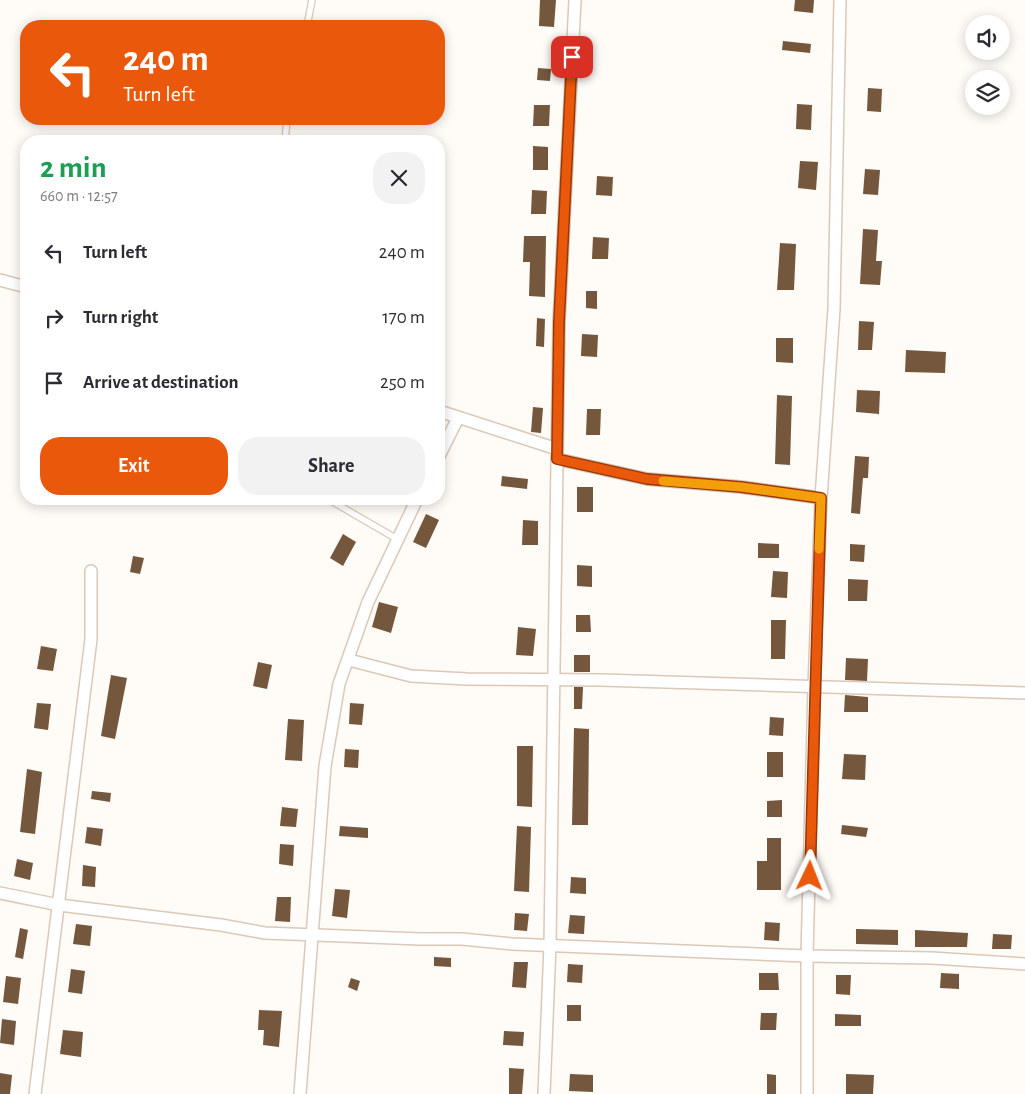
<!DOCTYPE html>
<meta charset="utf-8">
<style>
:root{--surface:#fff;--page:#f2f2f3;--text:#2b2b33;--muted:#7c7c81;--accent:#ea580c}
body{margin:0;font-family:"Alegreya Sans",sans-serif;background:var(--page);color:var(--text);height:100vh;display:flex;flex-direction:column;font-size:19px;white-space:nowrap}
*{box-sizing:border-box;margin:0}
p{font-size:16px;color:var(--muted)}
.icon{flex:none;width:28px;height:28px;fill:none;stroke:currentColor;stroke-width:2;stroke-linecap:round;stroke-linejoin:round}
.map{position:relative;flex:1;overflow:hidden}
.drawer{position:absolute;left:20px;top:135px;width:425px;height:370px;display:flex;flex-direction:column;background:var(--surface);border-radius:20px;box-shadow:0 2px 12px #0003}
.drawer>*{flex:none}
.top-card{position:absolute;left:20px;top:20px;width:425px;height:105px;border-radius:20px;box-shadow:0 2px 12px #0003;background:#ea580c;color:#fff;overflow:hidden}
.controls{position:absolute;left:965px;top:15px;display:grid;gap:10px}
.controls a{display:grid;place-items:center;width:45px;height:45px;border-radius:50%;background:var(--surface);box-shadow:0 2px 12px #0003;font-size:25px}
.pin{position:absolute;display:grid;place-items:center;width:42px;height:42px;color:#fff;margin:-21px;border-radius:10px;box-shadow:0 2px 8px #0006}
.me{position:absolute;width:55px;margin:-28px;rotate:2deg;stroke-linejoin:round;filter:drop-shadow(0 0 4px #0008)}
.turn{display:flex;align-items:center;gap:18px;height:105px;padding:0 20px;font-size:22px}
.turn .icon{width:65px;height:65px;stroke-width:2.5}
.turn b{display:block;font-size:35px;line-height:42px}
.round{display:grid;place-items:center;flex:none;width:52px;height:52px;border-radius:20px;background:var(--page)}
.head{display:flex;align-items:center;justify-content:space-between;height:85px;padding:0 20px}
h1{font-size:30px;font-weight:700;line-height:38px;color:#1e9e55}
.cta{display:flex;gap:10px;margin-top:auto;padding:10px 20px}
.cta a{flex:1;height:58px;border-radius:20px;background:var(--accent);color:#fff;font-size:20px;font-weight:700;line-height:58px;text-align:center}
.cta a+a{background:var(--page);color:var(--text)}
ul{padding:0;list-style:none}
li{display:flex;align-items:center;gap:15px;height:65px;padding:0 20px}
li div{flex:1}
li b{display:block;font-size:19px}
li em{font-style:normal}
.map>svg:first-child{display:block}
.building{fill:#74573c}
.lines{fill:none;stroke-linecap:round;stroke-linejoin:round}
.service-casing{stroke:#dcc8b7;stroke-width:8}
.minor-casing{stroke:#dcc8b7;stroke-width:14}
.service{stroke:#fff;stroke-width:5.5}
.minor{stroke:#fff;stroke-width:11}
.route-casing{stroke:#983908;stroke-width:12}
.route{stroke:#ea580c;stroke-width:9}
.slow{stroke:#f59e0b;stroke-width:9}
</style>
<div class="map">
<svg width="1025" height="1094" viewBox="0 0 1025 1094">
<rect width="100%" height="100%" fill="#fffbf7"/>
<!-- building -->
<g class="building">
<path d="M540,0H556L554,27L539,26Z"/>
<path d="M795,0H814L813,13L794,11Z"/>
<path d="M783,41L811,44L810,53L782,50Z"/>
<path d="M538,68L551,69L550,81L537,80Z"/>
<path d="M868,88L882,89L881,112L867,111Z"/>
<path d="M797,104L812,105L811,130L796,129Z"/>
<path d="M534,105H550L549,126H533Z"/>
<path d="M533,146L548,147V170H533Z"/>
<path d="M800,161L818,162L816,190L798,188Z"/>
<path d="M865,169L880,170L878,195L863,194Z"/>
<path d="M597,176L613,177L612,196L596,195Z"/>
<path d="M532,190L547,191L546,214H531Z"/>
<path d="M863,229L878,230L876,261H882L880,285L860,284Z"/>
<path d="M524,236H546L545,297L529,296L530,262H523Z"/>
<path d="M593,237L609,238L608,259H592Z"/>
<path d="M780,243L796,244L794,290H777Z"/>
<path d="M586,291H597V309L586,308Z"/>
<path d="M537,318L545,319L544,347L536,346Z"/>
<path d="M859,321L874,322L872,350H858Z"/>
<path d="M582,334L598,335L597,357L581,356Z"/>
<path d="M776,338H793V363L776,362Z"/>
<path d="M906,350L946,352L945,373L905,372Z"/>
<path d="M857,390L880,391L879,414L856,412Z"/>
<path d="M777,395L792,396L790,465L775,464Z"/>
<path d="M533,407L543,408L541,433L531,432Z"/>
<path d="M587,409H601L600,435H586Z"/>
<path d="M855,456L869,457L868,478H863L860,514L851,513Z"/>
<path d="M502,476L528,479L527,489L501,486Z"/>
<rect x="577" y="487" width="16" height="25"/>
<path d="M426,514L439,520L426,548L413,542Z"/>
<path d="M523,520L538,521V545H522Z"/>
<path d="M343,534L356,542L343,566L330,558Z"/>
<path d="M758,543L779,544V558H758Z"/>
<path d="M850,544L865,545L864,562L850,561Z"/>
<path d="M133,556L144,558L140,574L130,572Z"/>
<path d="M577,565L592,566V587L577,586Z"/>
<path d="M773,571L788,572L787,598L771,597Z"/>
<path d="M848,579L868,580L867,601H848Z"/>
<path d="M379,602L398,607L391,633L372,627Z"/>
<path d="M576,615H590L591,632H576Z"/>
<path d="M771,620H786L785,659H771Z"/>
<path d="M518,627L536,629L533,656L516,655Z"/>
<path d="M41,646L57,649L53,671L37,669Z"/>
<rect x="574" y="655" width="16" height="17"/>
<path d="M846,658L868,659L867,681L845,680Z"/>
<path d="M258,662L272,665L267,689L253,686Z"/>
<path d="M111,675L127,678L115,739L101,736Z"/>
<path d="M574,687H583L582,709H574Z"/>
<path d="M845,695L868,697V712H844Z"/>
<path d="M37,703L51,704L48,730L34,728Z"/>
<path d="M350,703L364,704L362,725L349,724Z"/>
<path d="M770,717L784,718L783,736L769,735Z"/>
<path d="M288,719L304,720L302,761L285,760Z"/>
<path d="M574,728L589,729L588,825H572Z"/>
<path d="M517,746H533L532,807L517,806Z"/>
<path d="M345,749L359,750L358,768L344,767Z"/>
<rect x="767" y="752" width="16" height="25"/>
<path d="M844,754L866,755L865,780L842,779Z"/>
<path d="M27,769L42,772L35,834L20,832Z"/>
<path d="M92,791L111,793L110,802L91,799Z"/>
<path d="M782,800V817H767V801Z"/>
<path d="M282,807L298,809L296,827L280,826Z"/>
<path d="M842,825L868,828L866,837L841,834Z"/>
<path d="M340,826L368,828V838L339,836Z"/>
<path d="M517,826L531,827L529,892L514,891Z"/>
<path d="M87,827L103,829L101,846L85,843Z"/>
<path d="M767,838H781V890H757V861H767Z"/>
<path d="M280,844L294,845L293,866L279,864Z"/>
<path d="M17,859L33,863L30,880L14,876Z"/>
<path d="M83,865L96,867L95,887L82,886Z"/>
<path d="M571,877L586,878V894L570,893Z"/>
<path d="M335,889L350,890L347,918L332,916Z"/>
<path d="M277,897H291L290,922L275,921Z"/>
<path d="M515,913L529,914L527,931L514,930Z"/>
<path d="M570,915L585,916L584,934L568,933Z"/>
<path d="M765,922L780,923L779,941L764,940Z"/>
<path d="M76,924L92,926L90,946L73,944Z"/>
<path d="M20,928L28,930L23,959L15,957Z"/>
<path d="M856,929L898,930V945L856,944Z"/>
<path d="M915,930L968,933L967,947H915Z"/>
<path d="M993,934L1012,935L1011,949H992Z"/>
<path d="M434,957L451,958V967L434,966Z"/>
<path d="M514,962H528L526,988L512,987Z"/>
<path d="M568,964L583,965L582,983L567,982Z"/>
<path d="M71,969L85,971L82,994L68,992Z"/>
<path d="M759,973H778L779,990H759Z"/>
<path d="M941,973L959,974V989L940,988Z"/>
<path d="M836,975H851L850,995L836,994Z"/>
<path d="M6,976L21,978L18,1004L3,1002Z"/>
<path d="M351,978L360,981L357,991L348,987Z"/>
<rect x="567" y="1005" width="14" height="16"/>
<path d="M259,1010L282,1011L279,1047L263,1045L264,1030H258Z"/>
<path d="M761,1013H777L776,1030H760Z"/>
<path d="M835,1014L861,1015V1026H835Z"/>
<path d="M2,1019L16,1021L14,1045L0,1043Z"/>
<path d="M63,1030L83,1032L81,1057L60,1054Z"/>
<path d="M504,1031L524,1032L523,1046L503,1045Z"/>
<path d="M509,1068L524,1069L522,1094H509Z"/>
<path d="M0,1073L12,1075L10,1094H0Z"/>
<path d="M570,1074L593,1075V1092L569,1091Z"/>
<path d="M767,1074L776,1075V1094H767Z"/>
<path d="M846,1074L874,1075L873,1094H846Z"/>
</g>
<g class="lines">
<defs>
<g id="service">
<path d="M307,26L312,0"/>
<path d="M285,141L287,119"/>
<path d="M328,499L397,539"/>
</g>
<g id="minor">
<path d="M0,280L26,287"/>
<path d="M439,411L557,449"/>
<path d="M439,456L458,418"/>
<path d="M557,459L647,479L741,487L821,498"/>
<path d="M349,660L411,676L467,679L601,680L1025,693"/>
<path d="M0,893L59,905L221,925L265,933L420,939H462L512,944L807,956L932,958L1025,964"/>
<path d="M35,1094L91,639V571"/>
<path d="M300,1094L325,766L339,684L368,602L417,499"/>
<path d="M544,1094L550,945L559,322L575,0"/>
<path d="M807,1094V956L814,686L821,498L834,309L840,0"/>
</g>
</defs>
<!-- service casing -->
<use href="#service" class="service-casing"/>
<!-- minor casing -->
<use href="#minor" class="minor-casing"/>
<!-- service -->
<use href="#service" class="service"/>
<!-- minor -->
<use href="#minor" class="minor"/>
</g>
<g class="lines">
<defs>
<path id="route" d="M572,57L559,322L557,459L647,479L741,487L821,498L810,876"/>
</defs>
<!-- route casing -->
<use href="#route" class="route-casing"/>
<!-- route -->
<use href="#route" class="route"/>
<!-- slow -->
<path class="slow" d="M663,481L741,487L821,498L819,549"/>
</g>
</svg>
<div class="controls">
<a><svg class="icon" aria-label="sound" viewBox="0 0 24 24"><path d="M4 9h4l5-4v14l-5-4H4zM17 9q2 3 0 6"/></svg></a>
<a><svg class="icon" aria-label="layers" viewBox="0 0 24 24"><path d="M12 4l9 5-9 5-9-5zM3 14l9 5 9-5"/></svg></a>
</div>
<div class="pin" style="left:572px;top:57px;background:#d93025"><svg class="icon" aria-label="arrive" viewBox="0 0 24 24"><path d="M6 21V4h12l-3 4 3 4H6"/></svg></div>
<svg class="me" style="left:810px;top:876px" viewBox="-20 -20 40 40"><path d="M0-17L14 15 0 8-14 15z" fill="#ea580c" stroke="#fff" stroke-width="4"/></svg>
<div class="top-card">
<div class="turn"><svg class="icon" aria-label="left" viewBox="0 0 24 24"><path d="M17 20v-9H6M10 6l-5 5 5 5"/></svg><div><b>240 m</b>Turn left</div></div>
</div>
<section class="drawer">
<div class="head"><div><h1>2 min</h1><p>660 m · 12:57</p></div><a class="round"><svg class="icon" aria-label="close" viewBox="0 0 24 24"><path d="M6 6l12 12M18 6L6 18"/></svg></a></div>
<ul>
<li><svg class="icon" aria-label="left" viewBox="0 0 24 24"><path d="M17 20v-9H6M10 6l-5 5 5 5"/></svg><div><b>Turn left</b></div><em>240 m</em></li>
<li><svg class="icon" aria-label="right" viewBox="0 0 24 24"><path d="M7 20v-9h11M14 6l5 5-5 5"/></svg><div><b>Turn right</b></div><em>170 m</em></li>
<li><svg class="icon" aria-label="arrive" viewBox="0 0 24 24"><path d="M6 21V4h12l-3 4 3 4H6"/></svg><div><b>Arrive at destination</b></div><em>250 m</em></li>
</ul>
<div class="cta"><a>Exit</a><a>Share</a></div>
</section>
</div>
